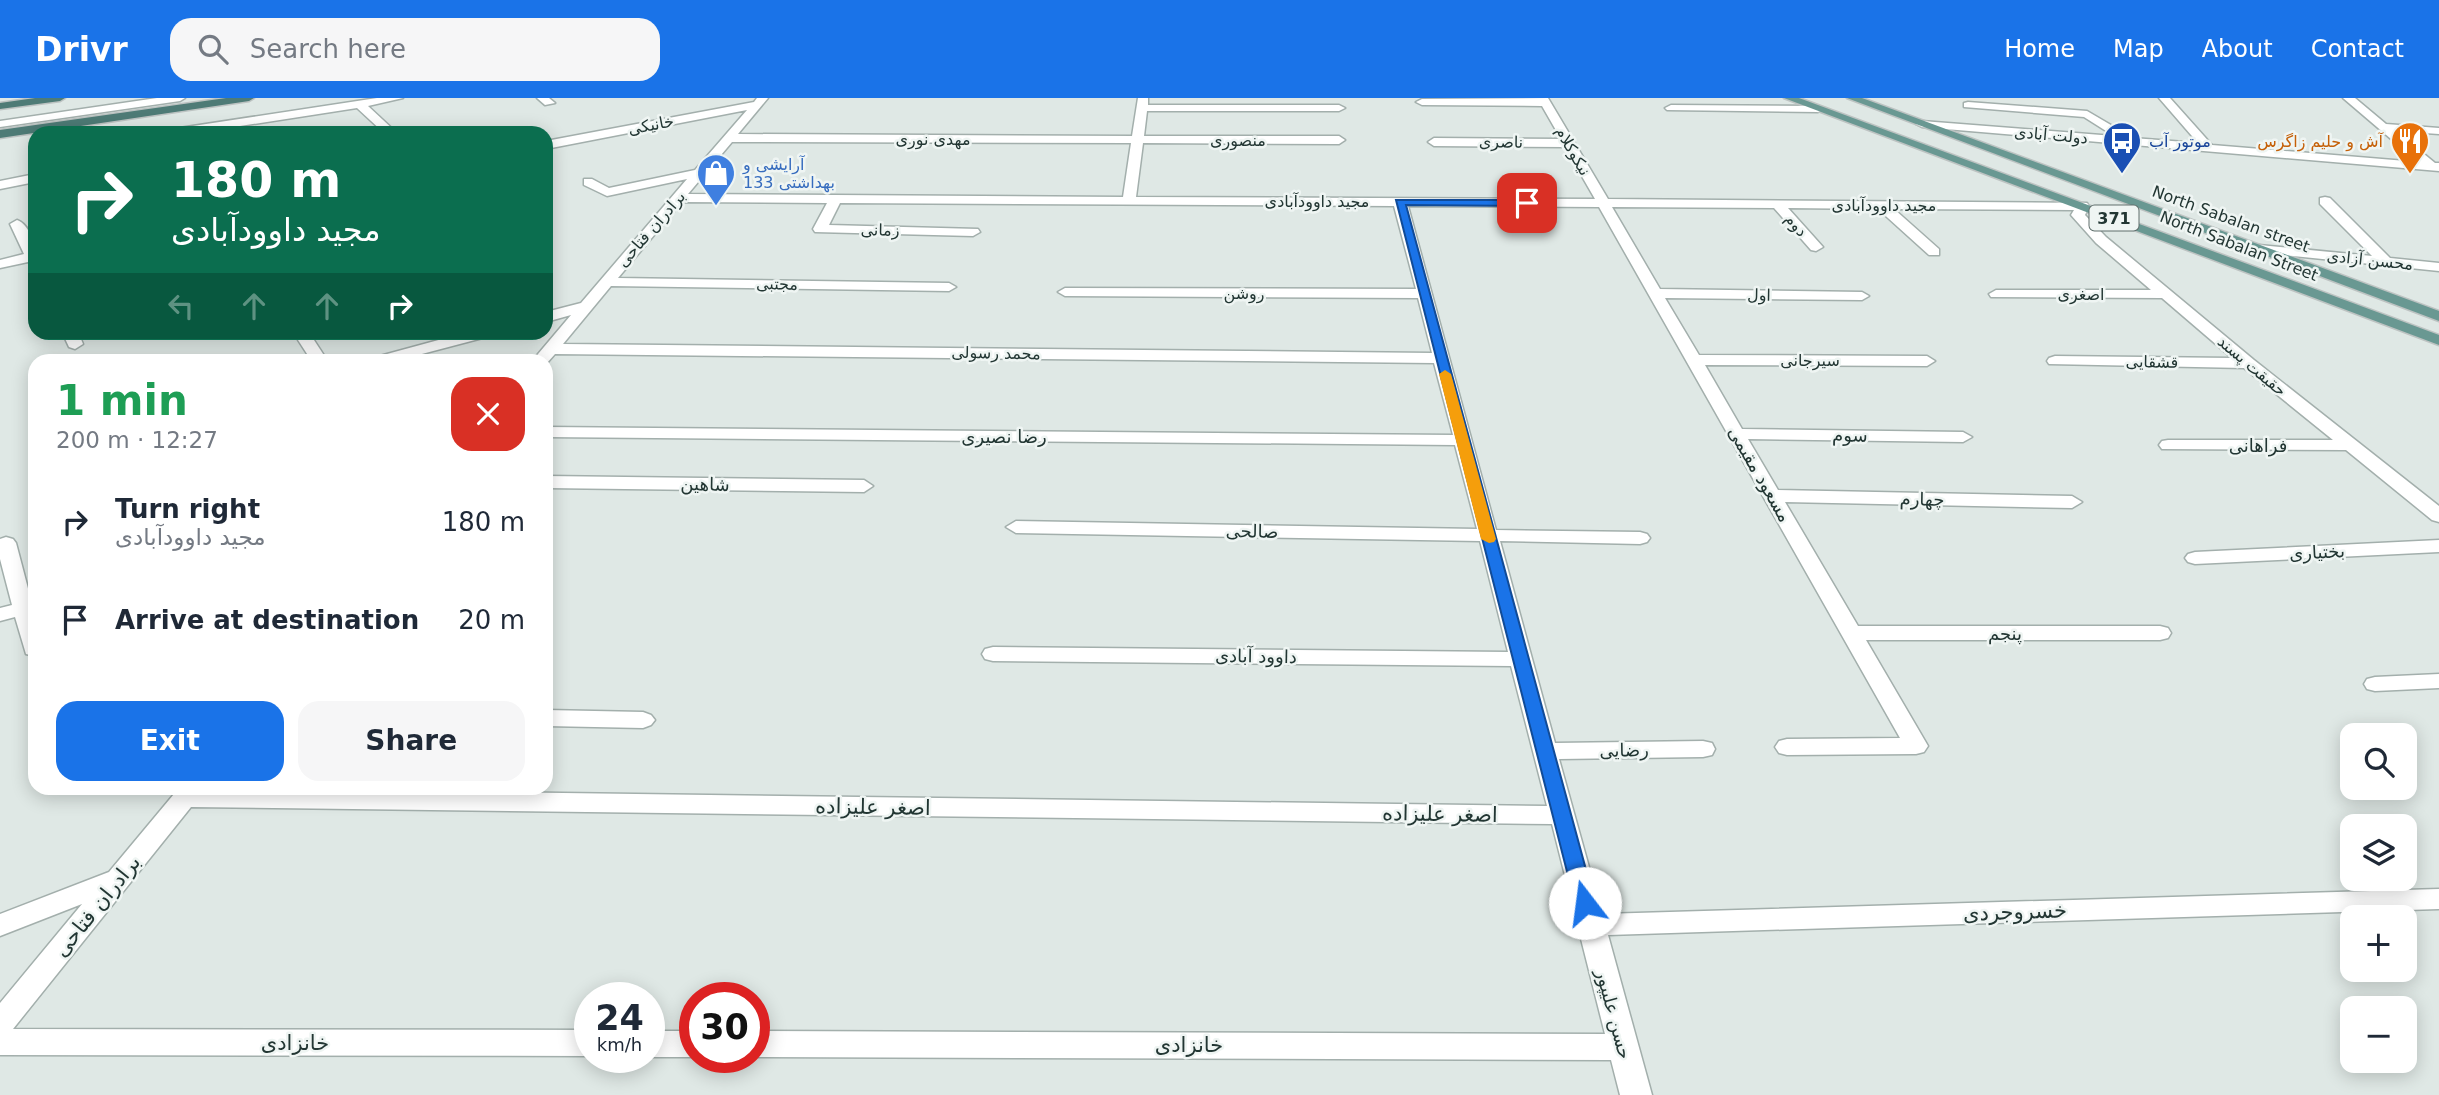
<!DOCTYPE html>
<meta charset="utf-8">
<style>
:root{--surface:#fff;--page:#f6f6f7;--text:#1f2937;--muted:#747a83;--accent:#1a73e8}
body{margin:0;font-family:"DejaVu Sans","Noto Naskh Arabic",sans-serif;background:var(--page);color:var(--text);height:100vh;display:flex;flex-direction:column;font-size:26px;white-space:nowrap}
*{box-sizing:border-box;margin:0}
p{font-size:23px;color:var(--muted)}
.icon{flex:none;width:38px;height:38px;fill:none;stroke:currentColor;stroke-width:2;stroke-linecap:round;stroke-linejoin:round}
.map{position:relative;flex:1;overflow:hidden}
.panel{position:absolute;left:28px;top:256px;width:525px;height:441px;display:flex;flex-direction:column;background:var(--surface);border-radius:21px;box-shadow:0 4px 18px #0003}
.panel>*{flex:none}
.top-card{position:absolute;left:28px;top:28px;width:525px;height:214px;border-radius:21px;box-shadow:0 4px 18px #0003;background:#0b6e4f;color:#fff;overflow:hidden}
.fabs{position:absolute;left:2340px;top:625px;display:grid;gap:14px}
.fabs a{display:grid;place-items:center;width:77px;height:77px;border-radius:14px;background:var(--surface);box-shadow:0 4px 18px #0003;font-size:35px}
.speed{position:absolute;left:574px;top:884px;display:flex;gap:14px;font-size:35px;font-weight:700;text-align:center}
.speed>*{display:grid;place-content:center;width:91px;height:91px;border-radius:50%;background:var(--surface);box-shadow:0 4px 18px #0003;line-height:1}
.speed small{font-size:18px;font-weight:400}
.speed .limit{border:10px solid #d22;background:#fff;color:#111}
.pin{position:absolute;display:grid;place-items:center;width:60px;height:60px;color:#fff;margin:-30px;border-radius:14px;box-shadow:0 4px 10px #0006}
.me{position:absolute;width:77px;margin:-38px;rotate:345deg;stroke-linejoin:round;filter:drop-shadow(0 0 5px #0008)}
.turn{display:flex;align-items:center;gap:24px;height:147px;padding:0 28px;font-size:32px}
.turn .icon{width:91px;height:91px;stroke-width:2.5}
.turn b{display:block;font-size:49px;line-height:60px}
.lanes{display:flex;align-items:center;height:66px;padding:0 28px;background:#0003;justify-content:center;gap:35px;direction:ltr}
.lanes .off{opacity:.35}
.round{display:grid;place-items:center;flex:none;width:74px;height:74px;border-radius:21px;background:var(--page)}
.summary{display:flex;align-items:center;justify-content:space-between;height:119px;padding:0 28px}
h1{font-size:42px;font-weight:600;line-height:52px;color:#1e9e55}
.button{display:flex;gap:14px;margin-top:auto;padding:14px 28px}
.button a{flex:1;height:80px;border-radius:21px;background:var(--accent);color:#fff;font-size:28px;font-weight:600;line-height:80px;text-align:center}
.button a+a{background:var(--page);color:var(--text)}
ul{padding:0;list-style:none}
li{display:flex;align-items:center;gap:21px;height:98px;padding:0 28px}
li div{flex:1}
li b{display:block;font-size:26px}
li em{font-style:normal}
header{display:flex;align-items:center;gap:42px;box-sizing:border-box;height:98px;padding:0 35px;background:var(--accent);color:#fff}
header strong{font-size:33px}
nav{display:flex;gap:38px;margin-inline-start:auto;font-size:24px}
.search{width:490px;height:63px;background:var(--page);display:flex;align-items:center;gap:18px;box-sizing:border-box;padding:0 24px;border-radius:21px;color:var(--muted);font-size:26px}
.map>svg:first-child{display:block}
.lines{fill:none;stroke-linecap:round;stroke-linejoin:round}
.service-casing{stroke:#a3afac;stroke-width:3}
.minor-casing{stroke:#a3afac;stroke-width:3}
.primary-casing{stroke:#bdc3c2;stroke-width:3}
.trunk-casing{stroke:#bdc3c2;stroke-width:3}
.service{fill:#fff;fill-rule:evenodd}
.minor{fill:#fff;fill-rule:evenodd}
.primary{fill:#699892;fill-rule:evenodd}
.trunk{fill:#4e7b76;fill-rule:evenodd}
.route{fill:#1a73e8;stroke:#114b97;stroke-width:2}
.slow{fill:#f59e0b}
.labels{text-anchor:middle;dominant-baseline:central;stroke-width:5;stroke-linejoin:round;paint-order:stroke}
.far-street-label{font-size:16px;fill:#223633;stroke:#eff5f3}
.far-transit-label{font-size:16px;fill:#164399;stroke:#eff5f3;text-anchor:start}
.far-food-label{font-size:16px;fill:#c56008;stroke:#eff5f3;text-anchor:end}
.far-shop-label{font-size:16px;fill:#366cbe;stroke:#eff5f3;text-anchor:start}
.shield{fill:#eff5f3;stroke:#606f6d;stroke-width:2}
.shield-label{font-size:16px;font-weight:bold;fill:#223633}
.street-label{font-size:18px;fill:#223633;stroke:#eff5f3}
.near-street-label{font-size:21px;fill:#223633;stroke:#eff5f3}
</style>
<header>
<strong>Drivr</strong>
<div class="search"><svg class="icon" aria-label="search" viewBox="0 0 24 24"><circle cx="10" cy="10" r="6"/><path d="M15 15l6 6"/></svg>Search here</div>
<nav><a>Home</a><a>Map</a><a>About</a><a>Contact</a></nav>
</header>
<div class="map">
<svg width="2439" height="997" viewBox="0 0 2439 997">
<rect width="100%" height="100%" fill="#dfe8e5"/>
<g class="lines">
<defs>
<path id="service" d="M157,0H185L180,3L0,29V23Z"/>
<g id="minor">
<path d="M377,0H403L368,8L397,35H384L357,10L195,35H167L173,31Z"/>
<path d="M537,0H549L555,5L545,7Z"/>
<path d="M757,0H768L738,36L1132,38L1138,0H1148V7H1339L1345,10L1339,13H1147L1144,38H1339L1345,42L1339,46L1143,45L1136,99L1595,101L1565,49L1434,48L1428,44L1434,40L1561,41L1542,8L1422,7L1416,4L1422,1L1548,0L1608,101L2087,105L2089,108L2085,117L2106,139L2254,262L2439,408V424L2432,422L2346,352L2162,351L2159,347L2162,343L2168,342H2333L2244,270L2049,266L2047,263L2049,260L2055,258L2232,260L2162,200L1991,199L1989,196L1996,192H2151L2096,145L2071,117L2074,112L1894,111L1939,151V157H1929L1878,111L1788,110L1823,149L1816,153L1811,152L1774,110L1612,109L1660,191L1862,194L1869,198L1862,202L1665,200L1699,257L1927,258L1935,263L1927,268L1705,267L1742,331L1963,334L1972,339L1963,344L1748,341L1778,392L2072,398L2082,404L2072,410L1785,404L1858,528H2160L2168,530L2171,535L2168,540L2160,542H1866L1928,648L1924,654L1916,656L1787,657L1779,655L1775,649L1779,643L1787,641L1900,640L1599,109L1408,108L1496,432L1640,434L1647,436L1650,440L1647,444L1640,446L1500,443L1555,645L1703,643L1712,645L1715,651L1712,657L1703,659L1559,661L1602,816L2439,791V811L1608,837L1652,997H1620L1611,962L754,959V933L1605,936L1552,726L191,709L13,931L590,932V958L0,957V905L82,806L0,838V816L109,774L179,690L1547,708L1511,568L993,563L985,561L982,556L985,551L993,549L1508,554L1480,443L1016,435L1006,429L1016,423L1477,431L1455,347L546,339V329L1453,337L1434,265L555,256L547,265L546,262H533L571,217L546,224V214L581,205L687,81L607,98L584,87V81H592L609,90L695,72L747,12L546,51V43L754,4ZM732,44L1131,45L1123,99L688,96ZM682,104L827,105L813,131L815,134L973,138L980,134L978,131L829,127L840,105L1394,108L1416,191L1065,190L1058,194L1065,198L1418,200L1432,255L563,246L611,188L949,193L956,189L949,185L618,180Z"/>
<path d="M2159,0H2170L2212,47L2418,64L2343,0H2355L2386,26L2439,30V36L2396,33L2435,65H2439V73L1922,29L1916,26L1922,23L2114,38L2084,19L1964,9V5L1968,4L2087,13L2133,40L2198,45Z"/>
<path d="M1671,7L1818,8L1824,11L1818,14L1667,12L1665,10Z"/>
<path d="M35,76V84L0,91V83Z"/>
<path d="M2325,99L2330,100L2390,160L2439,165V173L2254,154L2252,151L2259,147L2372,158L2320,106V100Z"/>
<path d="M17,122C33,128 35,154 35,168L28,164L0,170V162L24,156L10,126Z"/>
<path d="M62,234H78L83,246L75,251L69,249Z"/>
<path d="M468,234H495L494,237L399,262H374L376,259Z"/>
<path d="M306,237L312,239L327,262H311L298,242Z"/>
<path d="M546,378L864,382L873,388L864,394L546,390Z"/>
<path d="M6,439L13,441L16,445L31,502L35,501L34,558L26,556L15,519L0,523V510L12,507L0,461V441Z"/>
<path d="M2439,442V454L2195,466L2188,464L2185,460L2188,456L2195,454Z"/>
<path d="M2439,576V590L2375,593L2367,591L2364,586L2367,581L2375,579Z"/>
<path d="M546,612L643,614L651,617L655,622L651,627L643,630L546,628Z"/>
<rect x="649" y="933" width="46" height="26"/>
</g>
<g id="primary">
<path d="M1784,0H1799L2439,237V247Z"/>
<path d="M1847,0H1862L2439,213V223Z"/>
</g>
<g id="trunk">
<path d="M35,0H65L60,3L0,11V5Z"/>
<path d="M226,0H254L249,3L0,40V32Z"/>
</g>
</defs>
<!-- service casing -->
<use href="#service" class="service-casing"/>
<!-- minor casing -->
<use href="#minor" class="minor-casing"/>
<!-- primary casing -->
<use href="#primary" class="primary-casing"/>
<!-- trunk casing -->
<use href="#trunk" class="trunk-casing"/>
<!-- service -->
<use href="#service" class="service"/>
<!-- minor -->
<use href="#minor" class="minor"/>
<!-- primary -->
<use href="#primary" class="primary"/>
<!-- trunk -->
<use href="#trunk" class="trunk"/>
</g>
<!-- route -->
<path class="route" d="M1396,102H1527L1532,105L1527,108L1406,107L1595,805L1592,811L1585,813L1578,811L1575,805Z"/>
<!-- slow -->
<path class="slow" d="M1445,272L1451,276L1496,441L1494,444L1489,445L1481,441L1439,276Z"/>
<!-- icons -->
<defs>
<symbol id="bus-pin" viewBox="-11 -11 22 30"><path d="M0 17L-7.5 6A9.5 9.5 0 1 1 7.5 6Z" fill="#1a4fb4" stroke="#eff5f3"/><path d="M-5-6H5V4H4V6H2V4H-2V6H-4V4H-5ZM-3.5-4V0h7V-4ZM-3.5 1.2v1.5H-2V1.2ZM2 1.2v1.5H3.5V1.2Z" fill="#fff"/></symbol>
<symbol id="restaurant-pin" viewBox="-11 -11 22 30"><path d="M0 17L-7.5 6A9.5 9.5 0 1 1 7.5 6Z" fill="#e8710a" stroke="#eff5f3"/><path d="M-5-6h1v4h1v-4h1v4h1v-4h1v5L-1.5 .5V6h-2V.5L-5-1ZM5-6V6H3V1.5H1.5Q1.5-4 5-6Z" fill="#fff"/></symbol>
<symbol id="shop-pin" viewBox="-11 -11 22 30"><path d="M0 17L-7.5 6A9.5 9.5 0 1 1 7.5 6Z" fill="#3f7fe0" stroke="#eff5f3"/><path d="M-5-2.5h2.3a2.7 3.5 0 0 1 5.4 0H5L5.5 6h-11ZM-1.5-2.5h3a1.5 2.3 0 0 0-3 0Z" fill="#fff"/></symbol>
</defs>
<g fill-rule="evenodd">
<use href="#bus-pin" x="2100" y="21" width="44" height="60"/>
<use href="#restaurant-pin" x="2388" y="21" width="44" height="60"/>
<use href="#shop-pin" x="694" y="53" width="44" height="60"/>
</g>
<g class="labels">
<!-- far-street labels -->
<g class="far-street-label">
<text transform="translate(651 27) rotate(-11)">خانیکی</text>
<text transform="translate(2051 37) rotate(5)">دولت آبادی</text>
<text x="933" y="41">مهدی نوری</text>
<text x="1238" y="42">منصوری</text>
<text transform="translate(1501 44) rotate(1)">ناصری</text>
<text transform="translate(1573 53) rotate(60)">نیکوکلام</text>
<text x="1317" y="103">مجید داوودآبادی</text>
<text x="1884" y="107">مجید داوودآبادی</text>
<text transform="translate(2231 121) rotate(20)">North Sabalan street</text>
<text transform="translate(1796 127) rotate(48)">دوم</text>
<text transform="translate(651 131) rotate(-49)">برادران فتاحی</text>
<text transform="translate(880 132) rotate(1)">زمانی</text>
<text transform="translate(2239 148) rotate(21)">North Sabalan Street</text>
<text transform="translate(2370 162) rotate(6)">محسن آزادی</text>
<text transform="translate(777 186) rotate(1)">مجتبی</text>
<text x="1244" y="195">روشن</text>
<text x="2081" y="196">اصغری</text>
<text transform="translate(1759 197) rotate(1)">اول</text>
<text transform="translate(996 255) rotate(1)">محمد رسولی</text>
<text x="1810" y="262">سیرجانی</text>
<text transform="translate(2152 264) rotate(1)">قشقایی</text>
<text transform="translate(2252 268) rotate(40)">حقیقت پسند</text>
</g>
<!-- far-transit labels -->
<g class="far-transit-label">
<text x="2149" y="43">موتور آب</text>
</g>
<!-- far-food labels -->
<g class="far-food-label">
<text x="2383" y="43">آش و حلیم زاگرس</text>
</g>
<!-- far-shop labels -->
<g class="far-shop-label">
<text x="743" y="66">آرایشی و<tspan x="743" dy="18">بهداشتی 133</tspan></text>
</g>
<!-- shield labels -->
<rect class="shield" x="2089.5" y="107.5" width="49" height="25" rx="5"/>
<g class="shield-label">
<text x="2114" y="120">371</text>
</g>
<!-- street labels -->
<g class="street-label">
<text transform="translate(1850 337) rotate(1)">سوم</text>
<text x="1004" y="338">رضا نصیری</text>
<text x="2258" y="347">فراهانی</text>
<text transform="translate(1760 376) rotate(60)">مسعود مقیمی</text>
<text transform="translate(705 386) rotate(1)">شاهین</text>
<text transform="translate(1922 401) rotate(1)">چهارم</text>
<text transform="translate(1252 433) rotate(1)">صالحی</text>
<text transform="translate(2317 454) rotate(-3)">بختیاری</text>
<text x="2005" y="535">پنجم</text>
<text transform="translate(1256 558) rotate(1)">داوود آبادی</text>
<text transform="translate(1624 652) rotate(-1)">رضایی</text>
<text transform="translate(1614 916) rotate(75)">حسن علیپور</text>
</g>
<!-- near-street labels -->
<g class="near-street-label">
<text transform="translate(873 709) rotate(1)">اصغر علیزاده</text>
<text transform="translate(1440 716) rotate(1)">اصغر علیزاده</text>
<text transform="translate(97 808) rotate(-51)">برادران فتاحی</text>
<text transform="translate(2015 814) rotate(-2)">خسروجردی</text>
<text x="295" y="945">خانزادی</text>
<text x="1189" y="947">خانزادی</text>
</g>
</g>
</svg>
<div class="fabs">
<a><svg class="icon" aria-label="search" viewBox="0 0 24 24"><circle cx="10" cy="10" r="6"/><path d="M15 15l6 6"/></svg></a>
<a><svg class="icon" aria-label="layers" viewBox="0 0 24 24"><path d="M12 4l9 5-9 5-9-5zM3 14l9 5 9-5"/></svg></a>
<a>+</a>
<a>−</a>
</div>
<div class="speed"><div>24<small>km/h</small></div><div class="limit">30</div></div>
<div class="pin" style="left:1527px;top:105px;background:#d93025"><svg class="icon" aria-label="arrive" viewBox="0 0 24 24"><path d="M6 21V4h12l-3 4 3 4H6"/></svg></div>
<svg class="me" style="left:1585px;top:805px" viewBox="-20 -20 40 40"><circle r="19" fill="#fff"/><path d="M0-13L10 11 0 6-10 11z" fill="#1a73e8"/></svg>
<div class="top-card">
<div class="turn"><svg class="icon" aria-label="right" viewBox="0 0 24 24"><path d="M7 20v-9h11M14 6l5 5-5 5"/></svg><div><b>180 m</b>مجید داوودآبادی</div></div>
<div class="lanes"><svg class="icon off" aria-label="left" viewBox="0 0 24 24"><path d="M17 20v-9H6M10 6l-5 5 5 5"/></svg><svg class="icon off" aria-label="ahead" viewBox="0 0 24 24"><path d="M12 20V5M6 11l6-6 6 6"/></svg><svg class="icon off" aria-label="ahead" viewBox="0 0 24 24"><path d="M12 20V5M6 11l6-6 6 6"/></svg><svg class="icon" aria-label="right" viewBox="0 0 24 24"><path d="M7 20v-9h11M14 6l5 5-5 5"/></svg></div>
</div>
<section class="panel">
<div class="summary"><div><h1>1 min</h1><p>200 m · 12:27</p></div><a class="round" style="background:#d93025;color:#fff"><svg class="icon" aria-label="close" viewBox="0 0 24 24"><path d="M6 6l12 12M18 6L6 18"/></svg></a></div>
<ul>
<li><svg class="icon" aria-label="right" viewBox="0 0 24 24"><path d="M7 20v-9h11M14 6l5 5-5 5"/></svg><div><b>Turn right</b><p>مجید داوودآبادی</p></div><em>180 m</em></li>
<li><svg class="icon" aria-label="arrive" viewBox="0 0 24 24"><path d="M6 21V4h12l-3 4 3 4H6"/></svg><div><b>Arrive at destination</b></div><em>20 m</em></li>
</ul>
<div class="button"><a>Exit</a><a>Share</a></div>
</section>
</div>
